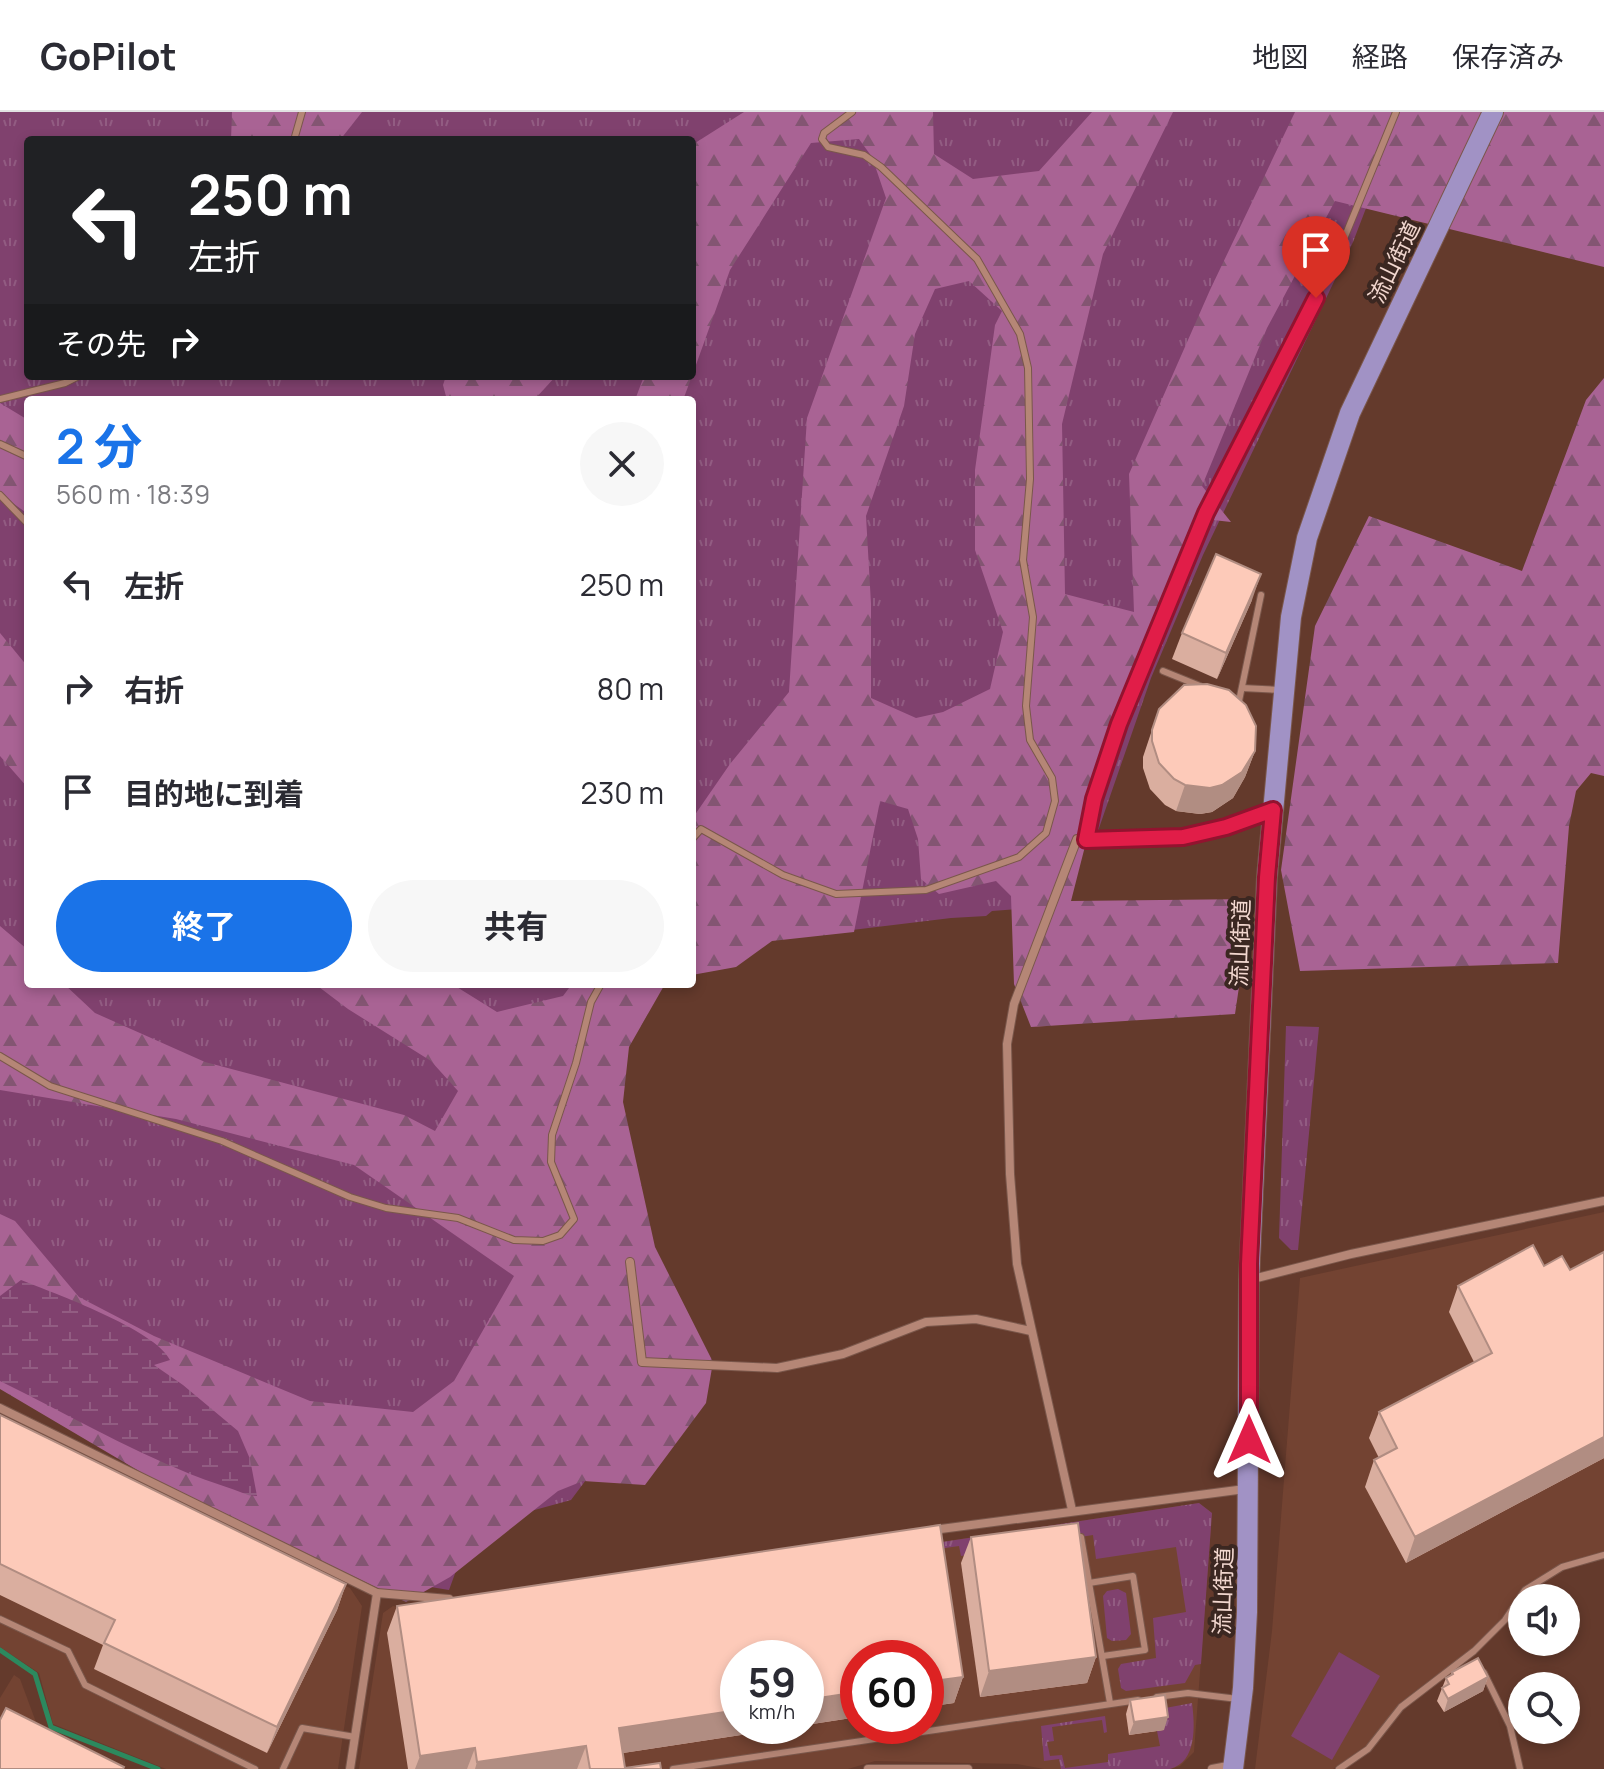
<!DOCTYPE html>
<html lang="ja">
<meta charset="utf-8">
<style>
:root{--surface:#fff;--page:#f7f7f7;--text:#2b2b33;--muted:#7c7c81;--line:#e1e1e2;--accent:#1a73e8}
body{margin:0;font-family:Manrope,"Noto Sans JP",sans-serif;background:var(--page);color:var(--text);height:100vh;display:flex;flex-direction:column;font-size:30px;white-space:nowrap}
*{box-sizing:border-box;margin:0}
p{font-size:26px;color:var(--muted)}
.icon{flex:none;width:44px;height:44px;fill:none;stroke:currentColor;stroke-width:2;stroke-linecap:round;stroke-linejoin:round}
.map{position:relative;flex:1;overflow:hidden}
.side{position:absolute;left:24px;top:284px;width:672px;height:592px;display:flex;flex-direction:column;background:var(--surface);border-radius:8px;box-shadow:0 4px 12px #0003}
.side>*{flex:none}
.guide{position:absolute;left:24px;top:24px;width:672px;height:244px;border-radius:8px;box-shadow:0 4px 12px #0003;background:#202124;color:#fff;overflow:hidden}
.fabs{position:absolute;left:1508px;top:1472px;display:grid;gap:16px}
.fabs a{display:grid;place-items:center;width:72px;height:72px;border-radius:50%;background:var(--surface);box-shadow:0 4px 12px #0003;font-size:40px}
.speed{position:absolute;left:720px;top:1528px;display:flex;gap:16px;font-size:40px;font-weight:700;text-align:center}
.speed>*{display:grid;place-content:center;width:104px;height:104px;border-radius:50%;background:var(--surface);box-shadow:0 4px 12px #0003;line-height:1}
.speed small{font-size:20px;font-weight:400}
.speed .limit{border:12px solid #d22;background:#fff;color:#111}
.pin{position:absolute;display:grid;place-items:center;width:68px;height:68px;color:#fff;margin:-82px -34px;border-radius:50% 50% 50% 0;rotate:-45deg;box-shadow:0 0 8px #0007}
.pin .icon{rotate:45deg}
.me{position:absolute;width:88px;margin:-44px;rotate:0deg;stroke-linejoin:round;filter:drop-shadow(0 0 6px #0008)}
.turn{display:flex;align-items:center;gap:28px;height:168px;padding:0 32px;font-size:36px}
.turn .icon{width:104px;height:104px;stroke-width:2.5}
.turn b{display:block;font-size:56px;line-height:68px}
.then{display:flex;align-items:center;height:76px;padding:0 32px;background:#0003;gap:16px;font-size:30px}
.round{display:grid;place-items:center;flex:none;width:84px;height:84px;border-radius:42px;background:var(--page)}
.head{display:flex;align-items:center;justify-content:space-between;height:136px;padding:0 32px}
h1{font-size:48px;font-weight:700;line-height:60px;color:var(--accent)}
.primary-button{display:flex;gap:16px;margin-top:auto;padding:16px 32px}
.primary-button a{flex:1;height:92px;border-radius:48px;background:var(--accent);color:#fff;font-size:32px;font-weight:700;line-height:92px;text-align:center}
.primary-button a+a{background:var(--page);color:var(--text)}
ul{padding:0;list-style:none}
li{display:flex;align-items:center;gap:24px;height:104px;padding:0 32px}
li div{flex:1}
li b{display:block;font-size:30px}
li em{font-style:normal}
header{display:flex;align-items:center;gap:48px;box-sizing:border-box;height:112px;padding:0 40px;background:var(--surface);border-bottom:2px solid var(--line)}
header strong{font-size:38px}
nav{display:flex;gap:44px;margin-inline-start:auto;font-size:28px}
.map>svg:first-child{display:block}
.built{fill:#734332;fill-rule:evenodd}
.grass{fill:url(#grass-tufts);fill-rule:evenodd}
.forest{fill:url(#forest-firs);fill-rule:evenodd}
.wetland{fill:url(#wetland-marsh)}
.garden{fill:#80416e}
.lines{fill:none;stroke-linecap:round;stroke-linejoin:round}
.stream{stroke:#2c895e;stroke-width:5}
.service-casing{stroke:#7a574b;stroke-width:8}
.minor-casing{stroke:#7a574b;stroke-width:10}
.primary-casing{stroke:#7a574b;stroke-width:22}
.service{stroke:#b58676;stroke-width:6}
.minor{stroke:#b58676;stroke-width:8}
.primary{stroke:#a192c5;stroke-width:20}
.wall{fill:#daae9f}
.shaded-wall{fill:#b18d82}
.building{fill:#fdcab9;stroke:#b18d82;stroke-width:2}
.route-casing{stroke:#92132f;stroke-width:20}
.route{stroke:#e11d48;stroke-width:14}
.labels{text-anchor:middle;dominant-baseline:central;stroke-width:8;stroke-linejoin:round;paint-order:stroke}
.street-label{font-size:22px;fill:#f2d7cf;stroke:#3b2721}
</style>
<header>
<strong>GoPilot</strong>
<nav><a>地図</a><a>経路</a><a>保存済み</a></nav>
</header>
<div class="map">
<svg width="1604" height="1657" viewBox="0 0 1604 1657">
<defs>
<pattern id="grass-tufts" width="24" height="20" patternUnits="userSpaceOnUse" patternTransform="scale(2)"><rect width="24" height="20" fill="#80416e"/><path d="M3 7l-1-3M5 7V3M7 7l1-3M15 17l-1-3M17 17v-4M19 17l1-3" fill="none" stroke="#925c82"/></pattern>
<pattern id="forest-firs" width="22" height="20" patternUnits="userSpaceOnUse" patternTransform="scale(2)"><rect width="22" height="20" fill="#a96394"/><path d="M5 1l3.5 6h-7zM16 11l3.5 6h-7z" fill="#835572"/></pattern>
<pattern id="wetland-marsh" width="20" height="14" patternUnits="userSpaceOnUse" patternTransform="scale(2)"><rect width="20" height="14" fill="#80416e"/><path d="M1 5h8M5 5V1M11 12h8M15 12V8" fill="none" stroke="#925c82"/></pattern>
</defs>
<rect width="100%" height="100%" fill="#643a2c"/>
<!-- built -->
<g class="built">
<path d="M1604,1100V1439L1549,1465L1529,1486H1522V1494L1508,1511L1467,1549L1435,1564L1401,1590L1368,1632L1333,1657H1255L1272,1519L1300,1166Z"/>
<path d="M0,1305L350,1476L362,1494L338,1657H166L53,1612L39,1561L0,1535Z"/>
<path d="M1199,1391L1212,1401L1194,1640L1180,1654L1170,1657H1044L1017,1652L875,1649L848,1657H359L383,1501L393,1494L422,1500L464,1502ZM738,1546H806V1614H738ZM858,1546H926V1614H858Z"/>
<path d="M14,1563L20,1567L40,1621L0,1657V1586Z"/>
</g>
<!-- grass -->
<g class="grass">
<path d="M0,0H1403L1353,130L1203,443L1151,566L1098,719L1072,718L1044,795L992,799L986,804L951,806L819,822L692,805V288H28V872H631L611,900L639,1297L571,1388L472,1415L449,1478L382,1467L0,1168ZM28,28H692V264H28Z"/>
<path d="M1286,914L1319,915L1298,1138H1291L1279,1126Z"/>
<path d="M1199,1391L1212,1401L1201,1552L1195,1553L1185,1571L1126,1579L1121,1576L1118,1557L1121,1552L1156,1546L1153,1506L1186,1500L1176,1435L1096,1447L1093,1423L961,1444L959,1434L897,1443L896,1437Z"/>
<path d="M1118,1477L1126,1481L1131,1522L1126,1528L1112,1529L1107,1526L1103,1484L1107,1479Z"/>
<path d="M1192,1591C1195,1614 1197,1650 1170,1657H1061L1059,1647L1044,1649L1041,1614L1105,1604L1107,1620L1104,1621L1102,1608L1052,1615L1054,1629L1047,1630L1050,1644L1062,1643L1065,1656L1108,1650V1642L1160,1634L1157,1619L1164,1618L1160,1597Z"/>
</g>
<!-- forest -->
<g class="forest">
<path d="M232,0H362L340,28H231Z"/>
<path d="M744,0H933L934,42L973,67L1039,59L1092,0H1173L1103,142L1062,312L1065,482L1134,500L1129,362L1210,178L1295,0H1604V155L1335,89L1267,216L1202,374L1231,410L1213,408L1167,520L1104,660L1071,789L1252,787L1235,902L1031,915L1014,872L1011,784L996,769L939,782L921,767L918,727L908,697L880,689L854,820L772,829L736,855L692,863V707L730,652L789,580L807,306L886,86L872,45L859,27L811,31L730,158L692,264V33ZM969,169L1002,199L995,213L975,358V438L1003,520L990,577L943,600L916,606L871,586V492L866,404L904,294L915,222L935,177Z"/>
<path d="M446,264H556L534,288H447L443,273Z"/>
<path d="M644,264H692L683,288H635Z"/>
<path d="M1604,266V664L1591,661L1576,679L1569,714L1558,851L1300,859L1281,758L1315,514L1369,404L1522,459L1586,288Z"/>
<path d="M0,291L28,308V402L0,382Z"/>
<path d="M0,521L28,555V676L0,644Z"/>
<path d="M0,814L28,838V872H64L95,901L205,950L404,1003L435,1019L458,979L431,949L348,897L315,872H452L497,900L563,884L572,872H665L629,935L623,990L655,1135L713,1250L706,1291L645,1373L583,1369L558,1379L450,1465L406,1490L144,1362L0,1277V1102L15,1109L79,1185L154,1224L310,1289L413,1300L454,1269L514,1164L354,1053L176,1007L0,978Z"/>
</g>
<!-- wetland -->
<path class="wetland" d="M21,1168C54,1181 156,1218 170,1248L154,1253L183,1273L238,1319L250,1347L257,1384L248,1383C229,1375 209,1370 190,1362C124,1335 63,1300 0,1269V1184Z"/>
<!-- garden -->
<path class="garden" d="M1339,1540L1380,1564L1332,1648L1291,1624Z"/>
<g class="lines">
<!-- stream -->
<path class="stream" d="M0,1538L35,1562L51,1615L158,1657"/>
<defs>
<g id="service">
<path d="M294,28L302,0"/>
<path d="M0,287L65,271L79,264"/>
<path d="M0,332L28,345"/>
<path d="M0,383L28,412"/>
<path d="M1163,559L1200,574"/>
<path d="M1242,576L1282,578"/>
<path d="M1237,588L1239,589L1261,483"/>
<path d="M692,727L701,717L783,763L836,782L926,778L1019,745L1046,721L1055,689L1052,666L1030,628L1026,594L1033,505L1023,448L1030,367L1028,256L1020,222L977,147L881,55L864,43L828,35L822,27L824,21L852,0"/>
<path d="M1086,728L1094,687L1119,612L1206,401L1304,212L1341,134L1396,0"/>
<path d="M0,944L50,974L222,1029L350,1085L386,1096L458,1106L514,1128L543,1129L560,1123L574,1107L551,1050L552,1023L576,951L591,890L601,872"/>
<path d="M1081,1425L1110,1591"/>
<path d="M1089,1471L1133,1464L1145,1538L1103,1544"/>
<path d="M0,1507L68,1539L85,1573L255,1657"/>
<path d="M1484,1561L1510,1614L1520,1657"/>
<path d="M1157,1585L1188,1581L1238,1587"/>
<path d="M283,1657L302,1616L355,1625"/>
<path d="M673,1657L1138,1588"/>
<path d="M1339,1657L1368,1637L1401,1595L1474,1539L1505,1508L1525,1478L1562,1455L1604,1443"/>
</g>
<g id="minor">
<path d="M630,1150L642,1250L777,1256L843,1242L926,1210L976,1207L1031,1219"/>
<path d="M1249,1168L1351,1142L1604,1089"/>
<path d="M0,1296L377,1481L449,1487"/>
<path d="M1072,1398L1017,1152L1010,1062L1007,932L1014,892L1077,727C1145,735 1209,722 1272,698"/>
<path d="M933,1418L1245,1377"/>
<path d="M350,1657L377,1481"/>
<path d="M868,1657H968"/>
<path d="M1212,1657L1233,1653"/>
</g>
<path id="primary" d="M1233,1657L1243,1576L1247,1500L1249,1168L1267,765L1291,505L1307,426L1350,301L1493,0"/>
</defs>
<!-- service casing -->
<use href="#service" class="service-casing"/>
<!-- minor casing -->
<use href="#minor" class="minor-casing"/>
<!-- primary casing -->
<use href="#primary" class="primary-casing"/>
<!-- service -->
<use href="#service" class="service"/>
<!-- minor -->
<use href="#minor" class="minor"/>
<!-- primary -->
<use href="#primary" class="primary"/>
</g>
<!-- wall -->
<g class="wall">
<path d="M1252,488L1217,567L1172,547L1182,521Z"/>
<path d="M1159,597L1255,639L1245,665L1233,686L1212,700L1200,702L1176,699L1165,693L1150,677L1143,656V645Z"/>
<path d="M1604,1140V1346L1406,1451L1365,1375L1374,1348L1379,1346L1369,1326L1379,1300L1474,1250L1449,1200L1458,1174L1544,1154L1570,1158Z"/>
<path d="M0,1303L346,1472L337,1498L267,1641L94,1557L103,1533L0,1483Z"/>
<path d="M940,1413L963,1565L954,1591L926,1595V1546H858V1605L806,1613V1546H738V1614H800L623,1641L625,1656L660,1651L661,1657H408L387,1521L397,1494Z"/>
<path d="M971,1425L1096,1545L1087,1571L980,1585L961,1451Z"/>
<path d="M1452,1560L1488,1565L1483,1579L1444,1600L1437,1589L1446,1566L1450,1564Z"/>
<path d="M1130,1588L1164,1618L1129,1623L1126,1602Z"/>
</g>
<!-- shaded-wall -->
<g class="shaded-wall">
<path d="M1261,462L1252,488L1217,567L1226,541Z"/>
<path d="M1255,639L1245,665L1233,686L1212,700L1200,702L1176,699L1185,673Z"/>
<path d="M1604,1325V1346L1406,1451L1415,1425Z"/>
<path d="M346,1472L337,1498L267,1641L277,1615Z"/>
<path d="M1096,1545L1087,1571L980,1585L989,1559Z"/>
<path d="M963,1565L954,1591L926,1595V1570Z"/>
<path d="M1488,1565L1483,1579L1444,1600L1448,1587Z"/>
<path d="M858,1580V1605L806,1613V1588Z"/>
<path d="M738,1598V1614H800L610,1643L619,1616Z"/>
<path d="M1168,1605L1164,1618L1129,1623L1134,1610Z"/>
<path d="M586,1634L577,1657H475L477,1650Z"/>
<path d="M475,1636L467,1657H415L420,1644Z"/>
</g>
<!-- building -->
<g class="building">
<path d="M1216,442L1261,462L1226,541L1182,521Z"/>
<path d="M1207,572L1229,578L1246,593L1256,614L1255,639L1242,660L1222,673L1210,676L1185,673L1174,667L1159,651L1152,629V618L1159,597L1184,573Z"/>
<path d="M1533,1133L1544,1154L1562,1144L1570,1158L1604,1140V1325L1415,1425L1374,1348L1397,1336L1379,1300L1492,1241L1458,1174Z"/>
<path d="M0,1303L346,1472L277,1615L104,1531L115,1508L0,1452Z"/>
<path d="M1078,1411L1096,1545L989,1559L971,1425Z"/>
<path d="M940,1413L963,1565L926,1570V1546H858V1580L806,1588V1546H738V1598L619,1616L625,1656L660,1651L661,1657H590L586,1634L477,1650L475,1636L420,1644L397,1494Z"/>
<path d="M1478,1546L1488,1565L1448,1587L1442,1576L1449,1572L1446,1566L1453,1562L1452,1560Z"/>
<path d="M1165,1583L1168,1605L1134,1610L1130,1588Z"/>
<path d="M6,1596L124,1655L123,1657H0V1608Z"/>
</g>
<g class="lines">
<defs>
<path id="route" d="M1249,1328V1152L1267,765L1273,698L1226,715L1183,725L1086,728L1094,687L1119,612L1206,401L1316,186"/>
</defs>
<!-- route casing -->
<use href="#route" class="route-casing"/>
<!-- route -->
<use href="#route" class="route"/>
</g>
<g class="labels">
<!-- street labels -->
<g class="street-label">
<text transform="translate(1394 150) rotate(-64)">流山街道</text>
<text transform="translate(1240 831) rotate(-88)">流山街道</text>
<text transform="translate(1223 1479) rotate(-88)">流山街道</text>
</g>
</g>
</svg>
<div class="fabs">
<a><svg class="icon" aria-label="sound" viewBox="0 0 24 24"><path d="M4 9h4l5-4v14l-5-4H4zM17 9q2 3 0 6"/></svg></a>
<a><svg class="icon" aria-label="search" viewBox="0 0 24 24"><circle cx="10" cy="10" r="6"/><path d="M15 15l6 6"/></svg></a>
</div>
<div class="speed"><div>59<small>km/h</small></div><div class="limit">60</div></div>
<div class="pin" style="left:1316px;top:186px;background:#d93025"><svg class="icon" aria-label="arrive" viewBox="0 0 24 24"><path d="M6 21V4h12l-3 4 3 4H6"/></svg></div>
<svg class="me" style="left:1249px;top:1328px" viewBox="-20 -20 40 40"><path d="M0-17L14 15 0 8-14 15z" fill="#e11d48" stroke="#fff" stroke-width="4"/></svg>
<div class="guide">
<div class="turn"><svg class="icon" aria-label="left" viewBox="0 0 24 24"><path d="M17 20v-9H6M10 6l-5 5 5 5"/></svg><div><b>250 m</b>左折</div></div>
<div class="then">その先<svg class="icon" aria-label="right" viewBox="0 0 24 24"><path d="M7 20v-9h11M14 6l5 5-5 5"/></svg></div>
</div>
<section class="side">
<div class="head"><div><h1>2 分</h1><p>560 m · 18:39</p></div><a class="round"><svg class="icon" aria-label="close" viewBox="0 0 24 24"><path d="M6 6l12 12M18 6L6 18"/></svg></a></div>
<ul>
<li><svg class="icon" aria-label="left" viewBox="0 0 24 24"><path d="M17 20v-9H6M10 6l-5 5 5 5"/></svg><div><b>左折</b></div><em>250 m</em></li>
<li><svg class="icon" aria-label="right" viewBox="0 0 24 24"><path d="M7 20v-9h11M14 6l5 5-5 5"/></svg><div><b>右折</b></div><em>80 m</em></li>
<li><svg class="icon" aria-label="arrive" viewBox="0 0 24 24"><path d="M6 21V4h12l-3 4 3 4H6"/></svg><div><b>目的地に到着</b></div><em>230 m</em></li>
</ul>
<div class="primary-button"><a>終了</a><a>共有</a></div>
</section>
</div>
